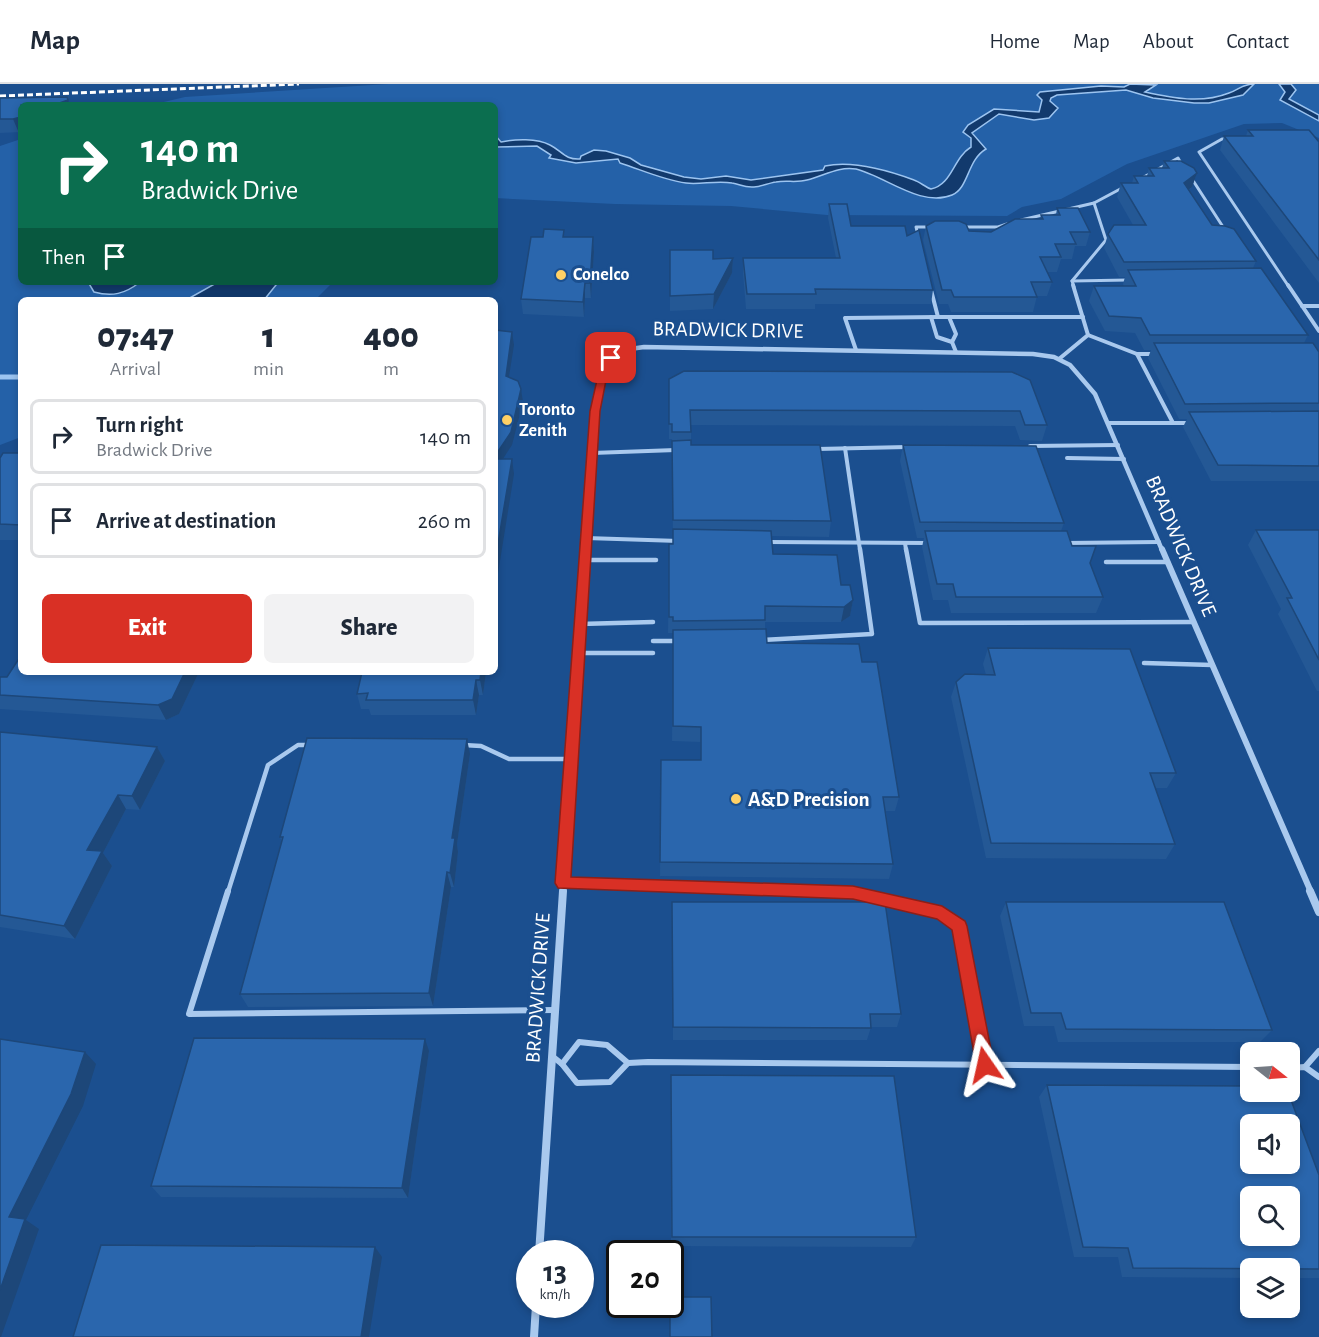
<!DOCTYPE html>
<style>
:root{--surface:#fff;--page:#f2f2f3;--text:#1f2937;--muted:#747a83;--line:#e0e1e3;--accent:#d93025}
body{margin:0;font-family:"Alegreya Sans",sans-serif;background:var(--page);color:var(--text);height:100vh;display:flex;flex-direction:column;font-size:22px;white-space:nowrap}
*{box-sizing:border-box;margin:0}
p{font-size:20px;color:var(--muted)}
.icon{flex:none;width:33px;height:33px;fill:none;stroke:currentColor;stroke-width:2;stroke-linecap:round;stroke-linejoin:round}
.map{position:relative;flex:1;overflow:hidden}
.sheet{position:absolute;left:18px;top:213px;width:480px;height:378px;display:flex;flex-direction:column;background:var(--surface);border-radius:9px;box-shadow:0 3px 9px #0003}
.sheet>*{flex:none}
.guide{position:absolute;left:18px;top:18px;width:480px;height:183px;border-radius:9px;box-shadow:0 3px 9px #0003;background:#0b6e4f;color:#fff;overflow:hidden}
.needle{width:39px;rotate:107deg}
.controls{position:absolute;left:1240px;top:958px;display:grid;gap:12px}
.controls a{display:grid;place-items:center;width:60px;height:60px;border-radius:9px;background:var(--surface);box-shadow:0 3px 9px #0003;font-size:30px}
.speed{position:absolute;left:516px;top:1156px;display:flex;gap:12px;font-size:30px;font-weight:700;text-align:center}
.speed>*{display:grid;place-content:center;width:78px;height:78px;border-radius:50%;background:var(--surface);box-shadow:0 3px 9px #0003;line-height:1}
.speed small{font-size:15px;font-weight:400}
.speed .limit{border:3px solid #111;border-radius:9px;background:#fff;color:#111}
.pin{position:absolute;display:grid;place-items:center;width:51px;height:51px;color:#fff;margin:-26px;border-radius:12px;box-shadow:0 3px 9px #0006}
.me{position:absolute;width:66px;margin:-33px;rotate:349deg;stroke-linejoin:round;filter:drop-shadow(0 0 4px #0008)}
.turn{display:flex;align-items:center;gap:21px;height:126px;padding:0 24px;font-size:27px}
.turn .icon{width:78px;height:78px;stroke-width:2.5}
.turn b{display:block;font-size:42px;line-height:51px}
.then{display:flex;align-items:center;height:57px;padding:0 24px;background:#0003;gap:12px;font-size:22px}
.eta{display:flex;justify-content:space-evenly;align-items:center;height:102px;text-align:center}
.eta b{font-size:36px;font-weight:800;line-height:42px}
.primary-button{display:flex;gap:12px;margin-top:auto;padding:12px 24px}
.primary-button a{flex:1;height:69px;border-radius:9px;background:var(--accent);color:#fff;font-size:24px;font-weight:800;line-height:69px;text-align:center}
.primary-button a+a{background:var(--page);color:var(--text)}
ul{padding:0;list-style:none}
li{display:flex;align-items:center;gap:18px;height:75px;margin:0 12px 9px;padding:0 12px;border:3px solid var(--line);border-radius:9px}
li div{flex:1}
li b{display:block;font-size:22px}
li em{font-style:normal}
header{display:flex;align-items:center;gap:36px;box-sizing:border-box;height:84px;padding:0 30px;background:var(--surface);border-bottom:2px solid var(--line)}
header strong{font-size:28px}
nav{display:flex;gap:33px;margin-inline-start:auto;font-size:21px}
.map>svg:first-child{display:block}
.green{fill:#2461a8}
.water{fill:#123a6d;stroke:#9cc4f0;stroke-width:1.5}
.lines{fill:none;stroke-linecap:round;stroke-linejoin:round}
.stream{stroke:#9cc4f0;stroke-width:5}
.lane-far3{stroke:#a9c9ee;stroke-width:3}
.lane-far2{stroke:#a9c9ee;stroke-width:4}
.lane-far1{stroke:#a9c9ee;stroke-width:4.5}
.lane{stroke:#a9c9ee;stroke-width:6}
.street-far2{stroke:#a9c9ee;stroke-width:4.5}
.street-far1{stroke:#a9c9ee;stroke-width:6}
.street{stroke:#a9c9ee;stroke-width:8}
.rail{stroke:#fff;stroke-width:3;stroke-dasharray:6 3;stroke-linecap:butt}
.wall{fill:#245895}
.shaded-wall{fill:#1d4779}
.building{fill:#2a66ad;stroke:#1d4779;stroke-width:1.5;fill-rule:evenodd}
.route{fill:#d93025;stroke:#8d1f18;stroke-width:1.5}
.poi-dot{fill:#ffd166;stroke:#1b4f8f;stroke-width:2}
.labels{text-anchor:middle;dominant-baseline:central;stroke-width:6;stroke-linejoin:round;paint-order:stroke}
.far-poi-label{font-size:18px;font-weight:bold;fill:#fff;stroke:#1b4f8f;text-anchor:start}
.street-label{font-size:21px;fill:#fff;stroke:#1b4f8f}
.poi-label{font-size:21px;font-weight:bold;fill:#fff;stroke:#1b4f8f;text-anchor:start}
</style>
<header>
<strong>Map</strong>
<nav><a>Home</a><a>Map</a><a>About</a><a>Contact</a></nav>
</header>
<div class="map">
<svg width="1319" height="1253" viewBox="0 0 1319 1253">
<rect width="100%" height="100%" fill="#1b4f8f"/>
<!-- green -->
<g class="green">
<path d="M388,0H1319V54L1282,39L1244,40L1127,80L1061,115L1022,123L1007,132L827,131L731,122L615,120L495,114V21H151L185,13Z"/>
<path d="M21,55V198H333L315,216H21V353L0,361V62Z"/>
</g>
<!-- water -->
<g class="water">
<path d="M1130,0L1156,1L1145,8C1173,14 1201,20 1229,9C1239,6 1242,0 1254,0L1243,11L1209,19H1194L1153,14L1126,6L1057,11L1051,14L1050,17L1058,24L1049,34L1034,36L999,30L972,49L986,65C967,76 969,104 952,111C921,124 885,92 856,85C838,82 824,92 807,96C797,99 786,96 776,98C768,99 761,103 754,103C744,104 740,100 732,99C717,96 700,101 686,99C663,96 642,86 620,79L618,75L576,79L549,74L551,71L537,62L495,63V51L501,58C515,55 537,54 550,61C562,67 565,76 580,75L581,72L594,66L606,67L630,74L641,81L684,93L701,95L726,92L751,96L823,86L825,82C853,76 887,86 914,96C920,98 925,103 931,105C952,101 953,74 971,63V54L963,48L968,41L994,25L1039,28L1042,16L1037,11L1040,8L1101,2L1124,3Z"/>
<path d="M1279,0H1291L1296,6L1289,15L1319,31V37L1280,16L1285,8Z"/>
<path d="M88,198H140C125,210 112,213 94,208Z"/>
<path d="M218,198H273L276,201L264,216H186Z"/>
</g>
<g class="lines">
<!-- stream -->
<path class="stream" d="M0,293H21"/>
<!-- lane-far3 -->
<g class="lane-far3">
<path d="M1228,55H1222L1199,68L1289,203"/>
<path d="M1142,94L1178,74L1182,81"/>
<path d="M1192,95L1225,146"/>
<path d="M1021,136L1094,119"/>
<path d="M962,143H998L1007,140"/>
<path d="M918,151L916,143H930"/>
<path d="M1072,197L1106,156L1094,119L1124,103"/>
<path d="M1074,203L1072,197L1128,196"/>
</g>
<!-- lane-far2 -->
<g class="lane-far2">
<path d="M1288,201L1319,247"/>
<path d="M931,206L938,233H1083"/>
<path d="M1302,222H1319"/>
<path d="M931,233L937,253L952,258L956,268"/>
<path d="M949,233L956,250L952,258"/>
<path d="M1088,251L1137,270H1154"/>
<path d="M856,266L845,234L938,233"/>
<path d="M1059,275L1088,251L1073,201"/>
<path d="M1108,339H1173L1137,270"/>
<path d="M1173,339H1191"/>
<path d="M1030,362L1118,361"/>
<path d="M845,364L860,466"/>
<path d="M817,365L907,363"/>
<path d="M592,369L676,366"/>
<path d="M1067,374L1124,375"/>
<path d="M586,454L679,457"/>
<path d="M768,458L928,459"/>
<path d="M905,459L906,466"/>
<path d="M1065,459L1159,458"/>
</g>
<!-- lane-far1 -->
<g class="lane-far1">
<path d="M906,465L920,539L1194,538"/>
<path d="M584,476H656"/>
<path d="M1106,478H1168"/>
<path d="M580,540L653,538"/>
<path d="M762,556L872,550L860,465"/>
<path d="M653,557H679"/>
<path d="M578,569H653"/>
<path d="M1144,579L1212,581"/>
<path d="M463,661L481,662L509,675H571"/>
<path d="M563,799L855,808"/>
<path d="M228,808L268,681L298,661H310"/>
</g>
<!-- lane -->
<g class="lane">
<path d="M228,807L189,930L555,926"/>
<path d="M817,807L853,808L942,829L959,842L985,981"/>
<path d="M552,972L562,980L577,999L610,998L628,979L648,978L1251,983"/>
<path d="M562,980L579,958L607,961L628,979"/>
<path d="M1305,983L1319,967"/>
<path d="M1290,984L1305,983L1319,993"/>
</g>
<!-- street-far2 -->
<path class="street-far2" d="M586,466L595,327L606,277L623,266L644,263L1033,270L1054,273L1070,281L1095,310L1162,466"/>
<!-- street-far1 -->
<g class="street-far1">
<path d="M1162,465L1311,808"/>
<path d="M563,808L586,465"/>
</g>
<!-- street -->
<g class="street">
<path d="M1310,807L1319,828"/>
<path d="M539,1170L563,807"/>
<path d="M534,1253L536,1221"/>
</g>
<!-- rail -->
<path class="rail" d="M0,12L299,0"/>
</g>
<!-- wall -->
<g class="wall">
<path d="M0,14L21,21V48L0,49Z"/>
<path d="M1248,46L1319,58V199L1220,66L1224,52H1246Z"/>
<path d="M1164,77L1197,89L1192,103L1189,106L1212,141L1256,177L1253,184L1308,251L1304,259L1319,268V397H1211L1183,343L1187,335H1179L1148,274L1151,266H1144L1135,249L1105,247L1089,217L1094,202H1124L1123,200L1125,193H1119L1104,164L1108,150L1133,141L1117,113L1121,99H1132L1134,92H1147L1149,84H1162Z"/>
<path d="M829,120L851,142L907,152L933,206L931,220H815V225H746L743,189V174H836L828,134Z"/>
<path d="M1057,124L1090,148L1086,162H1075L1072,175H1061L1057,188H1047L1052,198L1047,212H1037L1033,228H951L948,220H939L923,156L926,142L969,147L991,148L1040,135L1041,131H1056Z"/>
<path d="M565,153H593L594,168L591,214H585L584,233L523,230L521,215Z"/>
<path d="M670,166L713,175L733,174L732,189L713,225L670,227Z"/>
<path d="M1012,288L1047,341L1042,357L1020,356L1015,342L691,341V361L831,437L829,453L771,452L773,470L841,501L853,516L850,532L841,538H765V545L767,559L862,578L899,713L895,727H886L893,780L889,795L660,792L661,676H701L700,658L672,657L673,549H668L669,460H673L672,355H669V295Z"/>
<path d="M903,361L1064,439L1061,447L1072,462L1090,479L1103,513L1096,529H951L948,516H933L922,463L924,454H917L900,377Z"/>
<path d="M21,369V456H0V374Z"/>
<path d="M1256,446H1319V607H1317L1278,530L1281,525L1248,461Z"/>
<path d="M988,564L1176,689L1167,704H1155L1175,760L1166,775L986,774L951,613L956,598L986,591L983,580Z"/>
<path d="M21,588H199L179,630L166,636L0,625V593H7Z"/>
<path d="M486,588L483,611H479L476,631H371L369,625H361L357,610Z"/>
<path d="M0,648L157,663L165,677L140,726L126,725L103,769L112,782L75,855L0,843Z"/>
<path d="M470,670L457,760L458,768L454,803H451L433,922L248,923L240,910L282,758L280,753Z"/>
<path d="M672,818L901,930L897,943H871L867,956H673Z"/>
<path d="M1006,818L1272,946L1260,958H1058L1054,942H1024L1000,832Z"/>
<path d="M429,967L408,1114L161,1113L151,1102Z"/>
<path d="M671,991L916,1153L911,1163L671,1162Z"/>
<path d="M1047,1001L1319,1091V1194H1290V1185H1251V1194L1122,1193L1118,1173H1074L1039,1013Z"/>
</g>
<!-- shaded-wall -->
<g class="shaded-wall">
<path d="M67,13L70,21H54Z"/>
<path d="M21,33V48L19,49L13,35Z"/>
<path d="M1197,89L1192,103L1179,113L1184,99Z"/>
<path d="M593,153L594,168L591,214L590,199Z"/>
<path d="M733,174L732,189L713,225L714,210Z"/>
<path d="M585,199V214L584,233L583,218Z"/>
<path d="M512,248L514,261L507,305L506,292Z"/>
<path d="M521,305L523,318L512,361L495,387V372Z"/>
<path d="M512,375L514,390L495,508V478Z"/>
<path d="M853,516L850,532L841,538L844,523Z"/>
<path d="M185,588H199L179,630L166,636L158,621Z"/>
<path d="M481,588H486L483,611L480,596Z"/>
<path d="M476,596L479,611L476,631L473,616Z"/>
<path d="M467,655L470,670L457,760L458,768L454,803L450,789L452,754Z"/>
<path d="M157,663L165,677L140,726L132,712Z"/>
<path d="M118,711L126,725L103,769L112,782L75,855L64,842L87,766Z"/>
<path d="M447,788L451,803L433,922L429,909Z"/>
<path d="M425,955L429,967L408,1114L402,1104Z"/>
<path d="M85,968L96,980L83,1022L26,1136L39,1145L1,1253H0V1206L9,1133Z"/>
<path d="M375,1163L382,1173L369,1253H361Z"/>
</g>
<!-- building -->
<g class="building">
<path d="M67,13L68,16L54,21H21V33L13,35H0V14Z"/>
<path d="M1248,46H1309L1319,58V176L1224,52H1253Z"/>
<path d="M1164,77H1181L1194,84L1197,89L1184,99L1212,141L1225,142L1234,145L1256,177L1124,178L1108,150L1114,141H1146L1121,99H1138L1134,92H1154L1149,84H1169Z"/>
<path d="M829,120H847L851,142H905L907,152L919,146L933,206L815,205L816,210H747L743,174H840Z"/>
<path d="M1057,124H1078L1090,148H1070L1076,160H1055L1061,173H1040L1052,198H1031L1037,213H954L951,206H942L926,142L935,137H959L966,140L969,147L991,148L1015,135H1043L1041,131H1060Z"/>
<path d="M544,145L564,146L563,153H593L590,199H585L583,218L521,215L531,153H543Z"/>
<path d="M670,166H713V175L733,174L714,210L670,212Z"/>
<path d="M1261,184L1308,251H1150L1141,234L1109,232L1094,202H1136L1128,186Z"/>
<path d="M495,246L512,248L506,292L518,297L521,305L511,348L495,372Z"/>
<path d="M1154,259H1313L1319,268V319L1185,320Z"/>
<path d="M684,287L1012,288L1030,296L1047,341H1025L1020,327L690,326L691,348H672V340H669V295Z"/>
<path d="M1319,327V382L1218,381L1189,328Z"/>
<path d="M691,356V361H820L831,437L673,436L672,357Z"/>
<path d="M903,361L1036,362L1064,439L920,438Z"/>
<path d="M3,369H21V441L0,440V374Z"/>
<path d="M495,375H512L495,478Z"/>
<path d="M673,445L771,447L773,470L837,471L841,501H850L853,516L844,523L765,522V536L673,537V533H669V460H673Z"/>
<path d="M1256,446H1319V576L1287,514H1292Z"/>
<path d="M925,447H1067L1072,462H1096L1090,479L1103,513H956L953,500H937Z"/>
<path d="M766,545L767,559L859,560L862,578H877L899,713H883L893,780L660,778L661,676H701V643L673,642V546Z"/>
<path d="M988,564L1130,565L1176,689H1150L1175,760L991,759L956,598L965,590L995,591Z"/>
<path d="M18,576H21V588H185L172,615L158,621L0,611V593H7Z"/>
<path d="M362,588H481L480,596H476L473,616H366L368,609L357,610Z"/>
<path d="M0,648L157,663L132,712L118,711L87,766L102,767L64,842L0,831Z"/>
<path d="M307,654L467,655L452,754H455L450,789L447,788L429,909L240,910L283,753H280Z"/>
<path d="M672,818H885L901,930H870L871,944L673,943Z"/>
<path d="M1006,818H1224L1272,946L1066,945L1061,929H1031Z"/>
<path d="M194,954L425,955L402,1104L151,1102Z"/>
<path d="M0,955L85,968L71,1010L9,1133L25,1135L0,1206Z"/>
<path d="M671,991L894,992L916,1153H672Z"/>
<path d="M1047,1001L1251,1002V1008H1288L1319,1091V1185L1133,1184L1128,1164L1083,1163ZM1251,1041H1290V1080H1251ZM1251,1113H1290V1152H1251Z"/>
<path d="M101,1161L375,1163L361,1253H73Z"/>
<path d="M670,1213H711L712,1253H670Z"/>
</g>
<!-- route -->
<path class="route" d="M611,271L616,274L608,286L600,327L571,793L853,802L942,822L965,837L967,842L994,981L991,987L985,989L979,987L976,981L952,846L937,835L853,815L558,804L555,799L590,327L601,278Z"/>
<!-- markers -->
<g class="poi-dot">
<circle cx="561" cy="191" r="6"/>
<circle cx="507" cy="336" r="6"/>
<circle cx="736" cy="715" r="6"/>
</g>
<g class="labels">
<!-- far-poi labels -->
<g class="far-poi-label">
<text x="573" y="191">Conelco</text>
<text x="519" y="326">Toronto<tspan x="519" dy="21">Zenith</tspan></text>
</g>
<!-- street labels -->
<g class="street-label">
<text transform="translate(728 246) rotate(1)">BRADWICK DRIVE</text>
<text transform="translate(1181 462) rotate(67)">BRADWICK DRIVE</text>
<text transform="translate(538 904) rotate(-86)">BRADWICK DRIVE</text>
</g>
<!-- poi labels -->
<g class="poi-label">
<text x="748" y="715">A&amp;D Precision</text>
</g>
</g>
</svg>
<div class="controls">
<a><svg class="needle" viewBox="-14 -14 28 28"><path d="M0-13l5 13h-10z" fill="#e53935"/><path d="M0 13l5-13h-10z" fill="#747a83"/></svg></a>
<a><svg class="icon" aria-label="sound" viewBox="0 0 24 24"><path d="M4 9h4l5-4v14l-5-4H4zM17 9q2 3 0 6"/></svg></a>
<a><svg class="icon" aria-label="search" viewBox="0 0 24 24"><circle cx="10" cy="10" r="6"/><path d="M15 15l6 6"/></svg></a>
<a><svg class="icon" aria-label="layers" viewBox="0 0 24 24"><path d="M12 4l9 5-9 5-9-5zM3 14l9 5 9-5"/></svg></a>
</div>
<div class="speed"><div>13<small>km/h</small></div><div class="limit">20</div></div>
<div class="pin" style="left:611px;top:274px;background:#d93025"><svg class="icon" aria-label="arrive" viewBox="0 0 24 24"><path d="M6 21V4h12l-3 4 3 4H6"/></svg></div>
<svg class="me" style="left:985px;top:981px" viewBox="-20 -20 40 40"><path d="M0-17L14 15 0 8-14 15z" fill="#d93025" stroke="#fff" stroke-width="4"/></svg>
<div class="guide">
<div class="turn"><svg class="icon" aria-label="right" viewBox="0 0 24 24"><path d="M7 20v-9h11M14 6l5 5-5 5"/></svg><div><b>140 m</b>Bradwick Drive</div></div>
<div class="then">Then<svg class="icon" aria-label="arrive" viewBox="0 0 24 24"><path d="M6 21V4h12l-3 4 3 4H6"/></svg></div>
</div>
<section class="sheet">
<div class="eta">
<div><b>07:47</b><p>Arrival</p></div>
<div><b>1</b><p>min</p></div>
<div><b>400</b><p>m</p></div>
</div>
<ul>
<li><svg class="icon" aria-label="right" viewBox="0 0 24 24"><path d="M7 20v-9h11M14 6l5 5-5 5"/></svg><div><b>Turn right</b><p>Bradwick Drive</p></div><em>140 m</em></li>
<li><svg class="icon" aria-label="arrive" viewBox="0 0 24 24"><path d="M6 21V4h12l-3 4 3 4H6"/></svg><div><b>Arrive at destination</b></div><em>260 m</em></li>
</ul>
<div class="primary-button"><a>Exit</a><a>Share</a></div>
</section>
</div>
